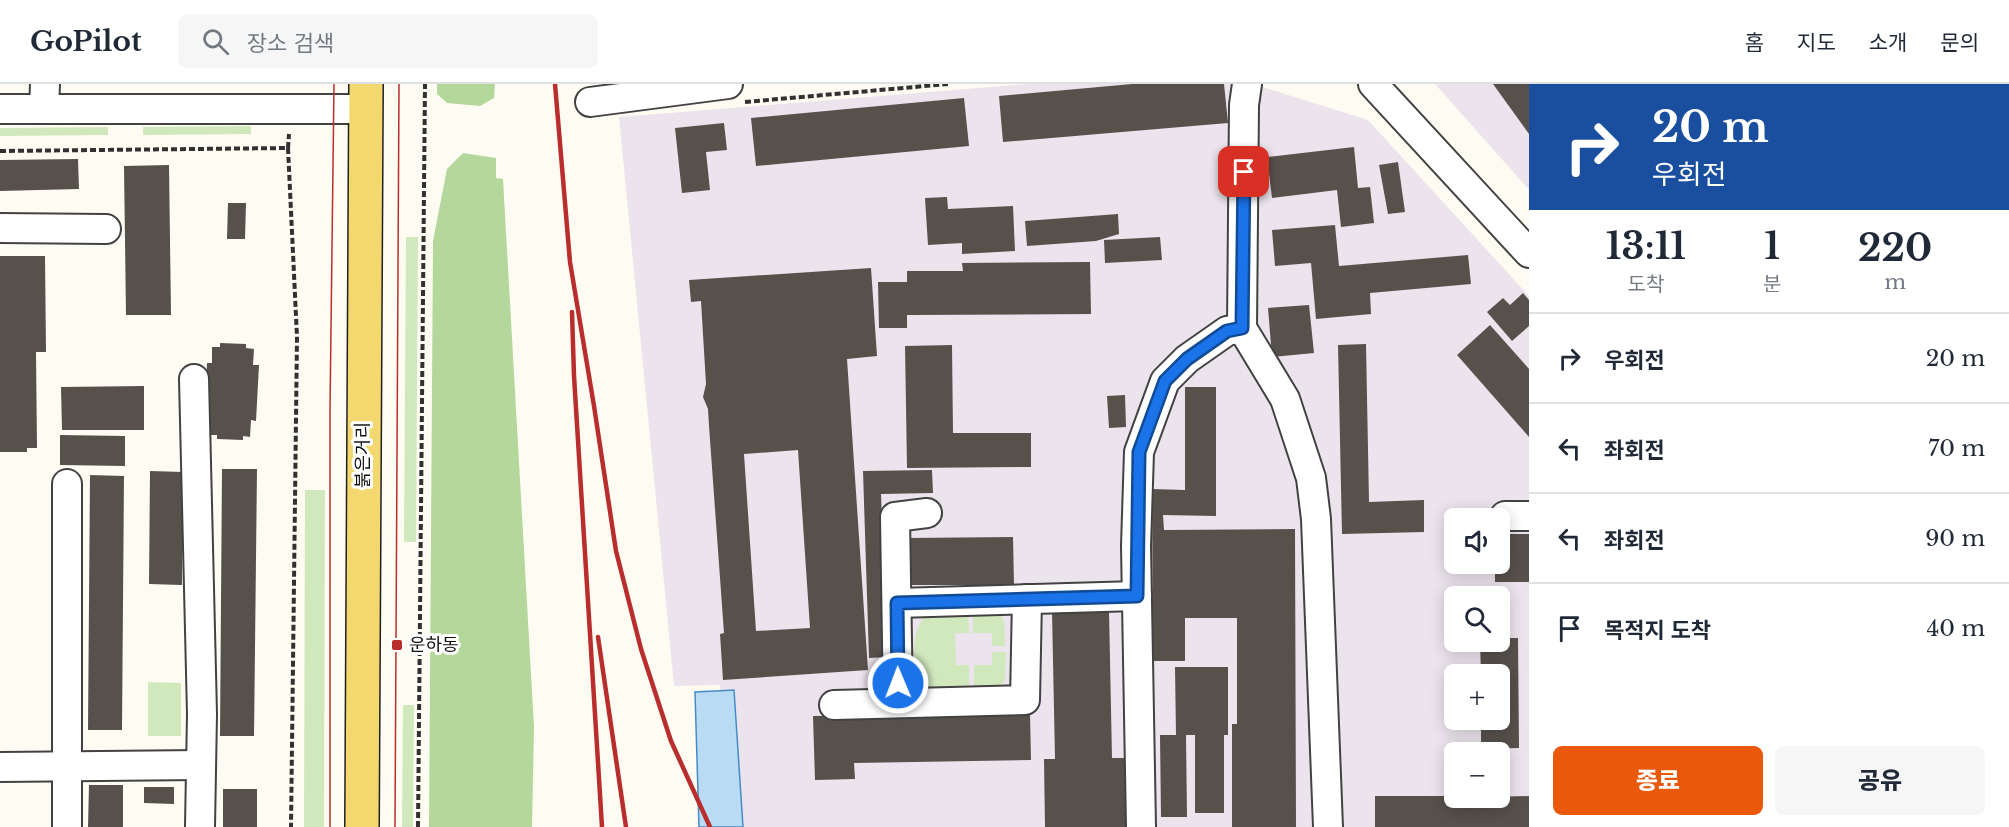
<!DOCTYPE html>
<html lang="ko">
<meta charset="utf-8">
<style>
:root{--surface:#fff;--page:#f6f6f7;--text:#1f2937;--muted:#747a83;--line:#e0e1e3;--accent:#ea580c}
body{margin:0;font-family:"Libre Baskerville","Noto Sans KR",serif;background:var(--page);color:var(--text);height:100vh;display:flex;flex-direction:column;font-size:22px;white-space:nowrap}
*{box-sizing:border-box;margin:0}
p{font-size:20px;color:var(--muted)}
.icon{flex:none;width:33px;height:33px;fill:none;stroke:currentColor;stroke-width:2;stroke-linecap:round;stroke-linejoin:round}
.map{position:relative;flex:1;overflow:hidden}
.sheet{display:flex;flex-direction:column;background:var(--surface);width:480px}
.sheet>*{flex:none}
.banner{background:#1a4fa0;color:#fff;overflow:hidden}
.fabs{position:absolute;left:1444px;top:424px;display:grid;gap:12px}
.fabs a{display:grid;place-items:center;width:66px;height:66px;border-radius:9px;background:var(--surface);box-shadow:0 3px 15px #0003;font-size:30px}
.pin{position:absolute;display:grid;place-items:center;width:51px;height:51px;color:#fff;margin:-26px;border-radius:12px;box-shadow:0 3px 9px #0006}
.me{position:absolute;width:66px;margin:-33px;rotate:359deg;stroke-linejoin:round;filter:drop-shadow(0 0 4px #0008)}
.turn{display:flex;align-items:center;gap:21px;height:126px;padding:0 24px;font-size:27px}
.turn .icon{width:78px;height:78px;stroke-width:2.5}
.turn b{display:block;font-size:42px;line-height:51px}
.eta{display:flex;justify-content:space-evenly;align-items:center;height:102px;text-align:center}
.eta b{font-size:36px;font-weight:800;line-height:42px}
.primary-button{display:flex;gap:12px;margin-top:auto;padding:12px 24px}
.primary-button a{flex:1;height:69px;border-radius:9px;background:var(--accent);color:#fff;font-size:24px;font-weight:800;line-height:69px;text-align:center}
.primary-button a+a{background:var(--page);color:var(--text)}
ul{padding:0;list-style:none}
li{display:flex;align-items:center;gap:18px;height:90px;padding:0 24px;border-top:2px solid var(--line)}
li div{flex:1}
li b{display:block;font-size:22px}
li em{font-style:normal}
header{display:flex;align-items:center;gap:36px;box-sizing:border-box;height:84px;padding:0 30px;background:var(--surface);border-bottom:2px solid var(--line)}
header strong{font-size:28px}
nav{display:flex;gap:33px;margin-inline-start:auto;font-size:21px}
.search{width:420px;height:54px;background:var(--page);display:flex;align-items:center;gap:15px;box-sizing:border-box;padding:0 21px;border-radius:9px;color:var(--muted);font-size:22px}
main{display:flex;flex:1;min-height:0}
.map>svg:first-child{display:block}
.industrial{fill:#ece4ed;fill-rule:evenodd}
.green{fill:#d1e8bc}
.forest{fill:#b4d89c}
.water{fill:#b9dbf4;stroke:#438cc7;stroke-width:1.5}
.building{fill:#57514c;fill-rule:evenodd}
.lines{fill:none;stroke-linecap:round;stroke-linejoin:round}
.minor-casing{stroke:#424242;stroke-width:32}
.major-casing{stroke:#202020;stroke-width:36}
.path{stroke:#313131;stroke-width:4;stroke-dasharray:6 3;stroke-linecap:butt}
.minor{stroke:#fff;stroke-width:28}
.major{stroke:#f2d86e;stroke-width:33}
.tram{stroke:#b92d2d;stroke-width:1.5}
.rail{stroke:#b92d2d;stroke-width:4.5}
.route-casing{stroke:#114b97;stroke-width:15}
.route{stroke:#1a73e8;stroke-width:10}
.poi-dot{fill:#b92d2d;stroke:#fff;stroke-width:2}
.labels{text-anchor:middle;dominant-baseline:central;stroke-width:6;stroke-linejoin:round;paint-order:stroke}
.street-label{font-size:18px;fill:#0f0f0f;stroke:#fff}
.poi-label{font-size:18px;fill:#0f0f0f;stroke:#fff;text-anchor:start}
</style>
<header>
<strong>GoPilot</strong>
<div class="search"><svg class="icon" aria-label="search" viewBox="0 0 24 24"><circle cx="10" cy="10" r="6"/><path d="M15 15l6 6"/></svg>장소 검색</div>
<nav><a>홈</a><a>지도</a><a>소개</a><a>문의</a></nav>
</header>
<main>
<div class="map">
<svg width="1529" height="743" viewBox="0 0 1529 743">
<rect width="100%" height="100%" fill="#fefcf2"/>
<!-- industrial -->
<g class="industrial">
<path d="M1028,0H1253L1368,36L1529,212V743H733L720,601L674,602L619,33ZM1455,435H1500V480H1455ZM1455,513H1500V558H1455ZM1455,591H1500V636H1455ZM1455,669H1500V714H1455Z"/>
<path d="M1435,0H1529V106Z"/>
</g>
<!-- green -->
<g class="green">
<path d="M251,42V50L143,51V43Z"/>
<path d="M108,43V51L0,52V44Z"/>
<path d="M406,153H418L416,458H404Z"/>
<path d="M305,406H325L324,743H304Z"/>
<path d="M968,526L969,549H955L956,581H969V604H928C911,595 909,543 926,533C935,528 958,528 968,526Z"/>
<path d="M973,527C1008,529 1005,529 1005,562H992V549H973Z"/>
<path d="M992,568H1006C1004,602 1011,604 974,605V581H992Z"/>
<path d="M148,598L181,599V652H148Z"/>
<path d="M403,621H414L413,743H402Z"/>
</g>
<!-- forest -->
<g class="forest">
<path d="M437,0H495L494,14L480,22L447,19L437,10Z"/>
<path d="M463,69L496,74V94L503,95L534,643L532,743H429L433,157L447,85Z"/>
</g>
<!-- water -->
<path class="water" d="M734,606L743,743H699L695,608Z"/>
<!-- building -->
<g class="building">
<path d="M1132,0H1224L1228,39L1003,58L999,12Z"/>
<path d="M1493,0H1529V50Z"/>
<path d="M964,14L969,62L756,82L751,34Z"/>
<path d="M724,39L727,66L706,68L710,106L682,109L675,44Z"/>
<path d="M1354,63L1358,104L1370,103L1374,139L1341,143L1337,106L1272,114L1267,73Z"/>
<path d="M78,75L79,105L0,107V76Z"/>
<path d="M1398,78L1405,128L1388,130L1379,81Z"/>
<path d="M169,81L171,231H126L124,82Z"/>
<path d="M947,113L948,125L1013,122L1015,167L962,170V159L928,161L925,114Z"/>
<path d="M228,119H246L245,155H227Z"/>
<path d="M1118,130L1119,150L1096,157L1027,162L1025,137Z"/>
<path d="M1335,141L1339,182L1468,171L1471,200L1370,209L1371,230L1316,235L1311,179L1275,182L1272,146Z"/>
<path d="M1160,153L1162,176L1105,179L1104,156Z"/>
<path d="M0,172H45L46,268H36L37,364H27V368H0Z"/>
<path d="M1090,178L1091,230L907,231V244H879L878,198H907V187H963L962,179Z"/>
<path d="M871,184L877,272L847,275L868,586L723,596L720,550L724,549L709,342L708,325L703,313L706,300L701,217L691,218L689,196ZM798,366L810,544L756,547L744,370Z"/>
<path d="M1523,209L1529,216V242L1512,257L1487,228L1503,214L1510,221Z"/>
<path d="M1309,221L1314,269L1272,273L1268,224Z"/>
<path d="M1490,241L1529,285V353L1457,271Z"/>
<path d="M220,259L246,260V264L254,265L253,281H259L256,337L251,336L250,353L243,352V356L217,355V351H209L210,335H205L207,279H212V263H220Z"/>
<path d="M1366,260L1369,418L1424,416V448L1342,450L1338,261Z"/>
<path d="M952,261L953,349H1031V383L907,384L905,262Z"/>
<path d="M144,302V346H62L61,303Z"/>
<path d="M1185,303H1216V432L1163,431L1164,446L1295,445L1296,743H1232V640H1237V534H1185V577H1153L1152,405L1185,406Z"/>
<path d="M1125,311L1126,343L1109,344L1107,312Z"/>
<path d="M60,351L125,352V382L60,381Z"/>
<path d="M222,385H257L254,652H220Z"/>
<path d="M932,386L933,409L881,410L887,573L869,574L863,387Z"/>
<path d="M150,387L183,388L182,501L149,500Z"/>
<path d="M90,391L124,392L122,646H88Z"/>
<path d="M1500,450H1529V498H1495V480H1500Z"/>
<path d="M1013,453L1014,501H907V454Z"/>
<path d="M1109,526L1112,674H1133L1134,743H1045L1044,675H1055L1052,527Z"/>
<path d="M1500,554H1518L1519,664L1481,665V636H1500V591H1481L1480,558H1500Z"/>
<path d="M1175,583H1228V651H1224V729H1195V651H1186L1187,733H1161L1160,651H1176Z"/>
<path d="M1030,629L1031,676L854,679L855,695L815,696L813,632Z"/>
<path d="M89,701H123V743H88Z"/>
<path d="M144,703H174V720L144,719Z"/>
<rect x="223" y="705" width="34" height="38"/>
<path d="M1375,712H1455V714L1529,712V743H1375Z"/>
</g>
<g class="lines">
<defs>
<g id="minor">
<path d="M1247,0L1244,21L1242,244L1285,315L1311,394L1316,435L1328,743"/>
<path d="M1373,0L1529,169"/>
<path d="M590,18L728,0"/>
<path d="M0,25H365"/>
<path d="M44,25L45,0"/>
<path d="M0,144L106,145"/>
<path d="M194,295L202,630L200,743"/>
<path d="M67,400V743"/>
<path d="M1505,432H1529"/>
<path d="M897,519L1137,512"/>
<path d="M898,619L895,433L927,429"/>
<path d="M834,621L1025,616L1027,515"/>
<path d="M0,683L201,681"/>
<path d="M1141,743L1136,462L1139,368L1165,297L1187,275L1227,247L1242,244"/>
</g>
<path id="major" d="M362,743L366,0"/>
</defs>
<!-- minor casing -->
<use href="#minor" class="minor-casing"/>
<!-- major casing -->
<use href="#major" class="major-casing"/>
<!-- path -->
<g class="path">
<path d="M745,18L948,0"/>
<path d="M288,64L289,50"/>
<path d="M0,67L288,64L297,253L291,743"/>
<path d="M418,743L425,0"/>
</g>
<!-- minor -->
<use href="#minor" class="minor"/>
<!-- major -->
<use href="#major" class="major"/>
<!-- tram -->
<g class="tram">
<path d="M330,743V326L334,0"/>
<path d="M395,743L399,0"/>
</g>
<!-- rail -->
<g class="rail">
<path d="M555,0L570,178L594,322L616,467L641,565L671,657L710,743"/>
<path d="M572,228L574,292L602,743"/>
<path d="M598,553L626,743"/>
</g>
</g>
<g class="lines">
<defs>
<path id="route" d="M898,599L897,519L1137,512L1139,368L1165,297L1187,275L1227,247L1242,244L1244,88"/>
</defs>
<!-- route casing -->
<use href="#route" class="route-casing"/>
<!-- route -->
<use href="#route" class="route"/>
</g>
<!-- markers -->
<rect class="poi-dot" x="391" y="555" width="12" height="12" rx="3"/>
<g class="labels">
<!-- street labels -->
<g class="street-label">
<text transform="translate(363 371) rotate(-90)">붉은거리</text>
</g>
<!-- poi labels -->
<g class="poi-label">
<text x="409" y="561">운하동</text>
</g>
</g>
</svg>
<div class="fabs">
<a><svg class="icon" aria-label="sound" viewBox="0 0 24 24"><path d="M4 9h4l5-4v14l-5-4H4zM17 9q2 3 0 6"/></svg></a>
<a><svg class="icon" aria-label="search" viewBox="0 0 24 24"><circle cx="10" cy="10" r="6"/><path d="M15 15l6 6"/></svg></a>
<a>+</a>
<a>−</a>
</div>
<div class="pin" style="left:1244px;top:88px;background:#d93025"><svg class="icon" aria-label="arrive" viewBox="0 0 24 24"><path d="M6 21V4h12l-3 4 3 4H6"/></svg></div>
<svg class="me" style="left:898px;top:599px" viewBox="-20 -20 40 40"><circle r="17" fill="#1a73e8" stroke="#fff" stroke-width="3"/><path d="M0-11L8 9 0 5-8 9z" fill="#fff"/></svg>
</div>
<section class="sheet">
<div class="banner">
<div class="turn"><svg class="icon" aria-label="right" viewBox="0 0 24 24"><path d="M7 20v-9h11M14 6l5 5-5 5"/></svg><div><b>20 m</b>우회전</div></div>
</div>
<div class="eta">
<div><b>13:11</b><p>도착</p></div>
<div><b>1</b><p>분</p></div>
<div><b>220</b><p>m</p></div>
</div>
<ul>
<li><svg class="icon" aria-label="right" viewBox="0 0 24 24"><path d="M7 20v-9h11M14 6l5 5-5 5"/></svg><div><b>우회전</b></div><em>20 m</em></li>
<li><svg class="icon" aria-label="left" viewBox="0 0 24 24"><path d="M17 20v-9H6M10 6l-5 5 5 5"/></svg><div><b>좌회전</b></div><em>70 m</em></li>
<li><svg class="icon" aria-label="left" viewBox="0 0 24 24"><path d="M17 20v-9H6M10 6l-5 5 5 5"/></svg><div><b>좌회전</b></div><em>90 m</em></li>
<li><svg class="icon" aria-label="arrive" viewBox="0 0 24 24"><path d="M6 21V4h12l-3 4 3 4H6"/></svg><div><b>목적지 도착</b></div><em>40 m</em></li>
</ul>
<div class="primary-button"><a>종료</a><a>공유</a></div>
</section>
</main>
